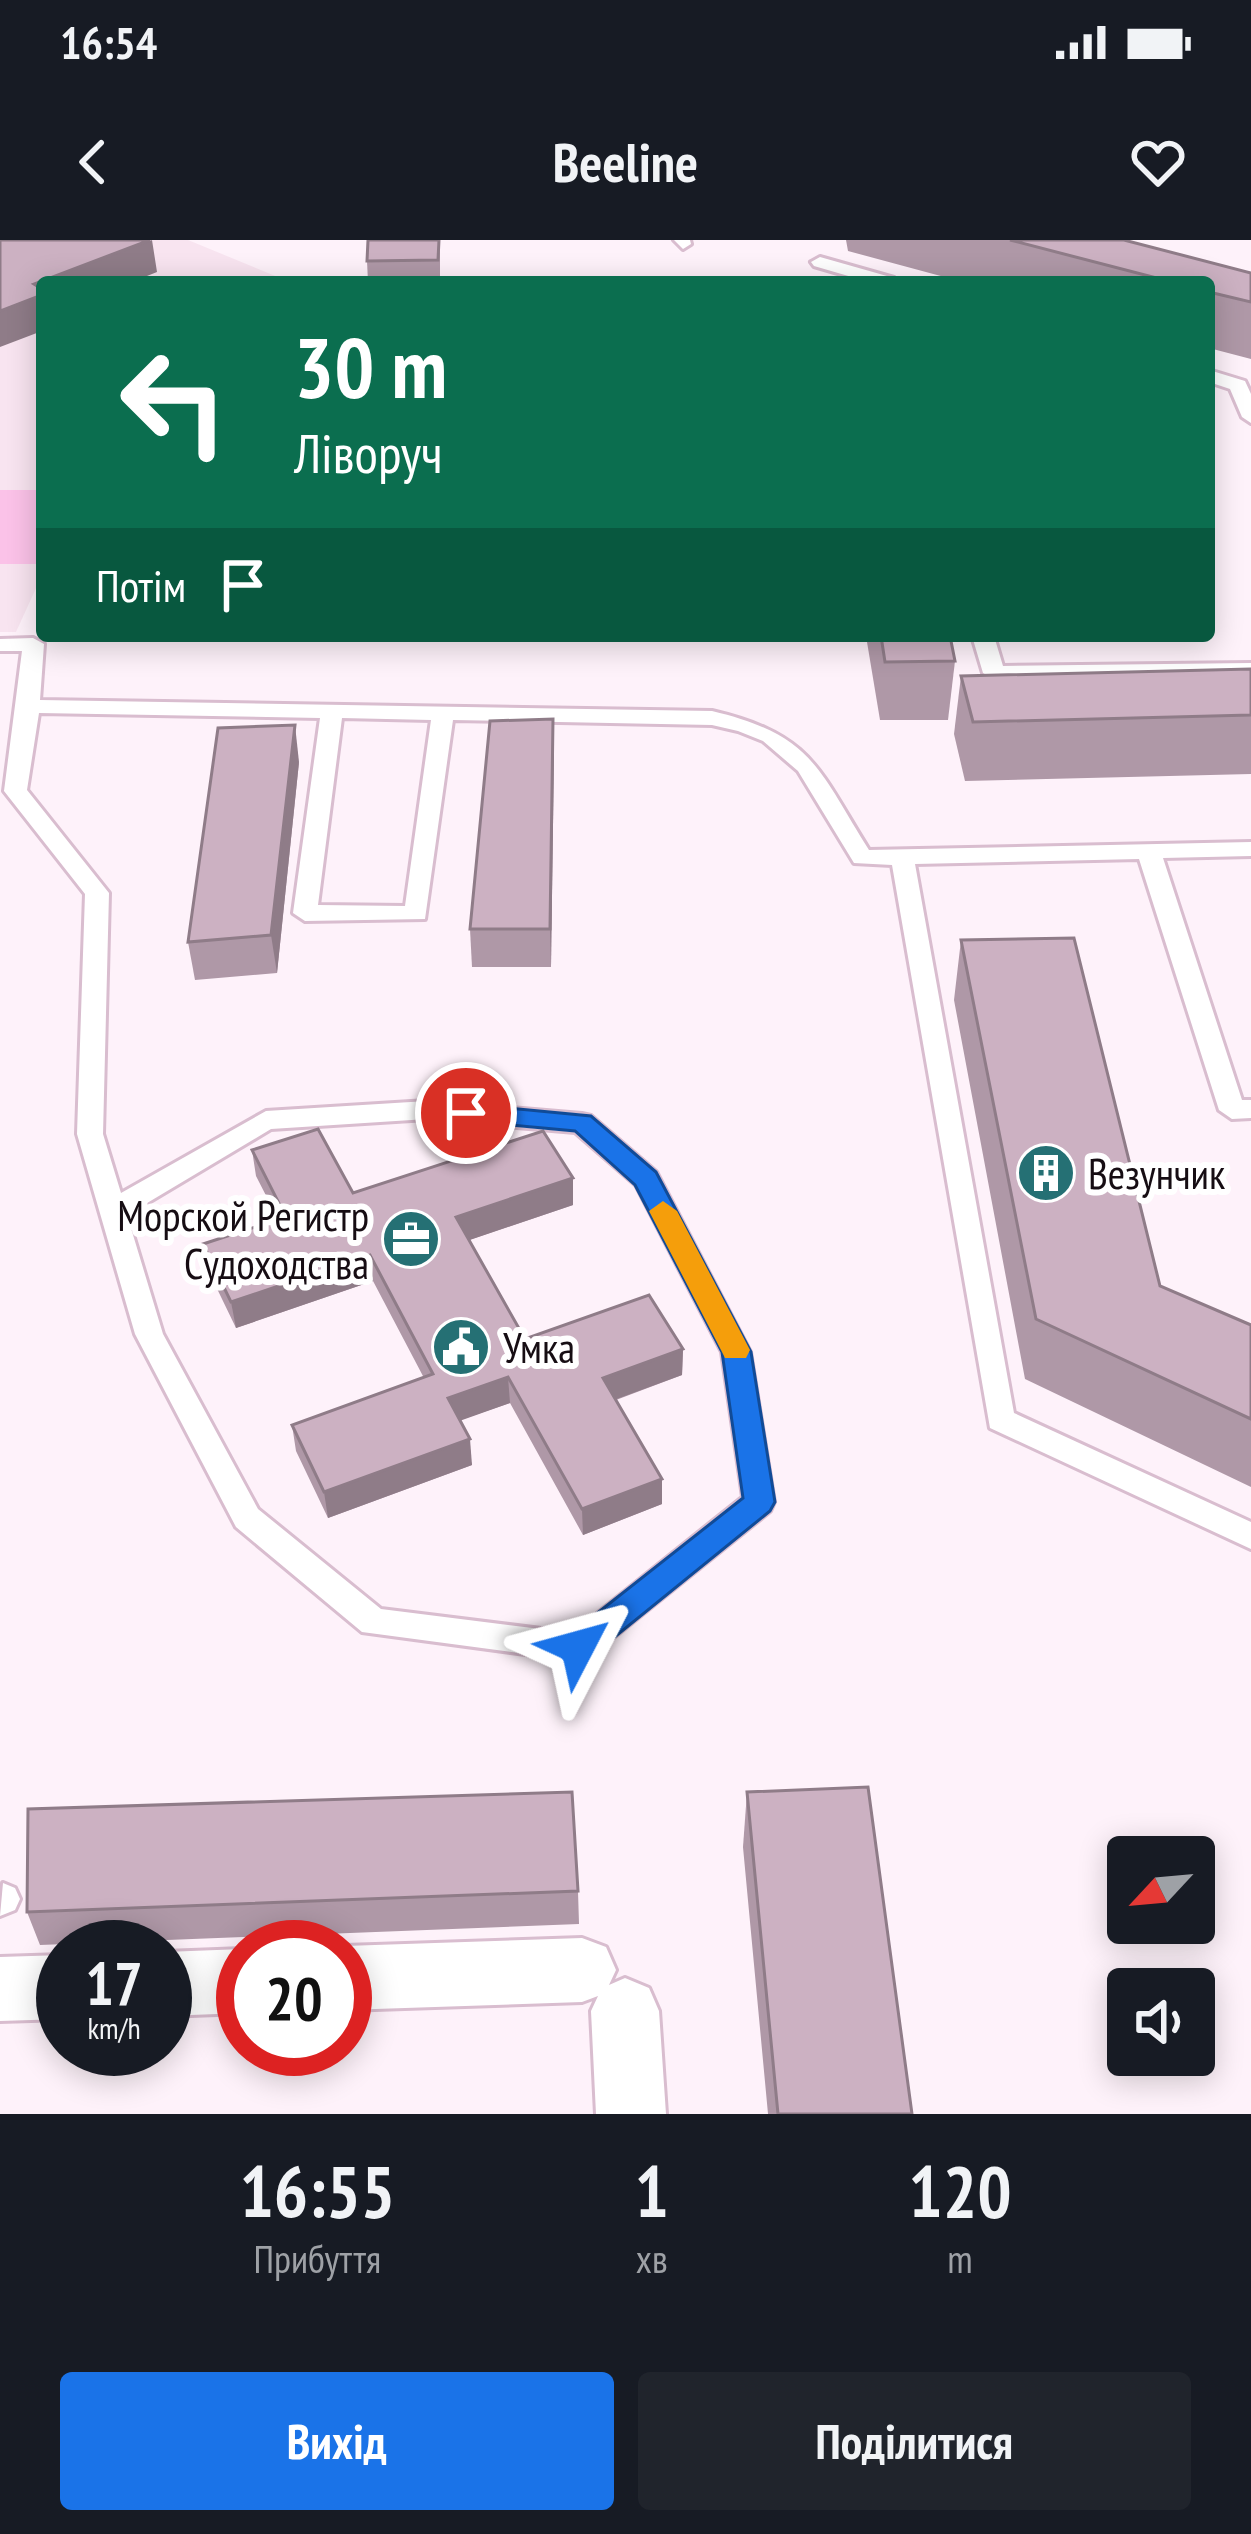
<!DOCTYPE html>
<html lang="uk">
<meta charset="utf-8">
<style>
:root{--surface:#171b24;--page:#20242c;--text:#f1f3f6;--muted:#9ea1a6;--accent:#1a73e8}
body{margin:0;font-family:"PT Sans Narrow",sans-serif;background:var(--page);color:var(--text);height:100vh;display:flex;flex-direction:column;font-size:45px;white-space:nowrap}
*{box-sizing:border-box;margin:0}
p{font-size:39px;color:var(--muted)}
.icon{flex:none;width:66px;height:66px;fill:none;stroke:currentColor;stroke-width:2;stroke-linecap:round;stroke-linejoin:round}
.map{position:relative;height:1874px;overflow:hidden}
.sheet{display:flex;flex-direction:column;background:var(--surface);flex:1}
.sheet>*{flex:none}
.banner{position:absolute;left:36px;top:36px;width:1179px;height:366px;border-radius:12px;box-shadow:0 6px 30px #0003;background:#0b6e4f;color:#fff;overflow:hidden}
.needle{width:78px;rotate:244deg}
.tools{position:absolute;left:1107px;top:1596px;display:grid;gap:24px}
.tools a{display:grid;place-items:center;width:108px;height:108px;border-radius:12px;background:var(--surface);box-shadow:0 6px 30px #0003;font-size:60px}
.speed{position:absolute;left:36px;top:1680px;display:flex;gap:24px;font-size:60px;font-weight:700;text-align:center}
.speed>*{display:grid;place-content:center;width:156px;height:156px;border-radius:50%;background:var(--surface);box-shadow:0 6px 30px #0003;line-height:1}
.speed small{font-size:30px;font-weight:400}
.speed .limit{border:18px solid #d22;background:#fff;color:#111}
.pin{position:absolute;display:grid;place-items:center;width:102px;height:102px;color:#fff;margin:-51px;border:6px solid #fff;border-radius:50%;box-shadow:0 3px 12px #0007}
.me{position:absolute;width:132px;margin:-66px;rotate:51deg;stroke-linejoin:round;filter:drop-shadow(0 0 9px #0008)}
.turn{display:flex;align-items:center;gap:42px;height:252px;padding:0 60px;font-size:54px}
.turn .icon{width:156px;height:156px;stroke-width:2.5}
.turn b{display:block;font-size:84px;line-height:102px}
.then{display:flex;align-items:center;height:114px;padding:0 60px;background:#0003;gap:24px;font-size:45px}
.eta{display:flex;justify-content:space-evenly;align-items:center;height:204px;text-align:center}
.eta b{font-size:72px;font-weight:700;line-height:84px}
.action{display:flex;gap:24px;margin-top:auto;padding:24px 60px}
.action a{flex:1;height:138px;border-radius:12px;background:var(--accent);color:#fff;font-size:48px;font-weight:700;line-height:138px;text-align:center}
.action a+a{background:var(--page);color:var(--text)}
.status{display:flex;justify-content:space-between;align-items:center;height:84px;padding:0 60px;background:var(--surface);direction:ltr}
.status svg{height:33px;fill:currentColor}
header{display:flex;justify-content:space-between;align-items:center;height:156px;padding:0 60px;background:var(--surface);font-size:54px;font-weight:700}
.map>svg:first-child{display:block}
.built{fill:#f8e4f0}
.green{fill:#fbc2e8}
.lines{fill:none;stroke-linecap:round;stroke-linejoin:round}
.service-casing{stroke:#d9bdcf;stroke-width:6}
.minor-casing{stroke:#d9bdcf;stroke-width:6}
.service{fill:#fff;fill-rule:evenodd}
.minor{fill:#fff;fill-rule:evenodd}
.wall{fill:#af98a7}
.shaded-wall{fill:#8f7c88}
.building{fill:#ccb1c2;stroke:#8f7c88;stroke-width:3}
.route{fill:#1a73e8;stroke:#114b97;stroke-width:3}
.slow{fill:#f59e0b}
.labels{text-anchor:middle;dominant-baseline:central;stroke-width:12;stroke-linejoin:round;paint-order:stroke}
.poi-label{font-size:42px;fill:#160d13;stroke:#fff;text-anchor:start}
</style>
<div class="status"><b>16:54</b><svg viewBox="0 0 49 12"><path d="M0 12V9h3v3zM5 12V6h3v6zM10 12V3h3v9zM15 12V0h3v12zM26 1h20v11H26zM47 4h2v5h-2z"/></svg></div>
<header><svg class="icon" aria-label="back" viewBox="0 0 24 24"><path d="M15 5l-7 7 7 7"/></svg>Beeline<svg class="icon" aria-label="heart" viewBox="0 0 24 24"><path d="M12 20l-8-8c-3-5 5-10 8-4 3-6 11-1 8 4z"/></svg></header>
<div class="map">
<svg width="1251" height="1874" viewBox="0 0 1251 1874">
<rect width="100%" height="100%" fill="#fef2fa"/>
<!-- built -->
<path class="built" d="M0,0H188L290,42H42V335L16,392H0Z"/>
<!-- green -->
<rect class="green" x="0" y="250" width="42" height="74"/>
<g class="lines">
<defs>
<g id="service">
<path d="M674,0H690L691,4L683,9Z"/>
<path d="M820,17L894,38L897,42H869L814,26L811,22Z"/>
<path d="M1209,130L1245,141L1251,154V183L1242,177L1230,149L1209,142Z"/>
<path d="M972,396H994L1003,426L1251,423V435L994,439L983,433Z"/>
<path d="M33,398L44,404L40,460L712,471C813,495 818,529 869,610L1251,602V616L1163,618L1242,860H1251V878L1232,879L1219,870L1139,619L915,624L1014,1173L1251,1282V1309L990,1188L892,625L854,623L798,531L763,501L738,491L712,485L453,480L425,679L305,681L293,673L320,478L39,473L27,550L109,653L103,894L121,953L266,871L427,861L582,874L591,876L656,932L750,1112L774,1262L770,1271L589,1417L578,1421L362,1392L236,1287L135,1094L77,894L85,654L4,551L22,411H0V399ZM342,478L431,480L405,666L318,665ZM427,879L575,892L636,945L722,1112L743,1257L573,1393L381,1369L258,1269L163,1094L127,975L271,889Z"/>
<path d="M3,1643L15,1648L20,1659L15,1670L0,1676Z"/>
</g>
<g id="minor">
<path d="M582,1698L606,1707L616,1730L609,1745L625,1738L649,1748L659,1771L666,1874H596L591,1771L598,1756L582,1762L345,1770V1706Z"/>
<path d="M243,1709V1773L165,1776V1712Z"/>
<path d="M63,1715V1779L0,1781V1717Z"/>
</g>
</defs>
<!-- service casing -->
<use href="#service" class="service-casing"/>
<!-- minor casing -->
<use href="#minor" class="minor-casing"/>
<!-- service -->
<use href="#service" class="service"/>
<!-- minor -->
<use href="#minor" class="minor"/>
</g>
<!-- wall -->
<g class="wall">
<path d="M440,0V42H368L367,21Z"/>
<path d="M846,0H1124L1251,33V119L1209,108V42H963L848,11Z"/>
<path d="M866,396H950L955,421L948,480H880Z"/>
<path d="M1251,429V534L965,541L954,494L961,436Z"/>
<path d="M553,479L551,727H472L470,689Z"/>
<path d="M299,522L277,733L195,740L188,702Z"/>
<path d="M961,700L1160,1046L1251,1085V1247L1025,1139L954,760Z"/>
<path d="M252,910L353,953L573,938V965L469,1000L525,1099L683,1109L682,1135L616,1160L662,1264L583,1295L510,1163L460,1180L472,1225L328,1278L296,1211L292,1185L424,1138L373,1041L236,1088L208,1030L203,1004L278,979L256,936Z"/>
<path d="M747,1552L912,1874H768L743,1607Z"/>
<path d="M578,1651L579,1684L40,1705L27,1672Z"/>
</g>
<!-- shaded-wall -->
<g class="shaded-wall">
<path d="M152,0L157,32L132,42H42V91L0,107V71L34,44Z"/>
<path d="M553,479L554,516L551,727L550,689Z"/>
<path d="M295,485L299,522L277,733L271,695Z"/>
<path d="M573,938V965L458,1004L456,977Z"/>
<path d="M370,1015L373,1041L236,1088L231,1062Z"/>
<path d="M683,1109L682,1135L603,1164V1138Z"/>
<path d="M508,1137L510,1163L451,1184L448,1158Z"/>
<path d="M470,1199L472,1225L328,1278L324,1252Z"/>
<path d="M662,1239V1264L583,1295L582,1269Z"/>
</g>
<!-- building -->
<g class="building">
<path d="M0,0H150L34,44L42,49V55L0,71Z"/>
<path d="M368,0H439L438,20L367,21Z"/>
<path d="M1010,0H1124L1251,33V62L1209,52V42H1172Z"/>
<path d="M881,396H950L955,421L885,422Z"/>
<path d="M1251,429V475L973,482L961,436Z"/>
<path d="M553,479L550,689H470L490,481Z"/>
<path d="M295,485L271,695L188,702L218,488Z"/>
<path d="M1074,698L1160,1046L1251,1085V1179L1036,1079L961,700Z"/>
<path d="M318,889L353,953L543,891L573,938L456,977L525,1099L649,1055L683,1109L603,1138L662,1239L582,1269L508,1137L448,1158L470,1199L324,1252L292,1185L433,1134L370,1015L231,1062L203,1004L286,977L252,910Z"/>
<path d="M868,1547L912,1874H778L747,1552Z"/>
<path d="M572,1552L578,1651L27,1672L28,1569Z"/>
</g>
<!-- route -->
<path class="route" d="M466,864L591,876L656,932L751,1112L775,1262L770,1271L590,1417L578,1421L567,1417L562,1407L567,1397L743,1258L722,1112L635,945L575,891L456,880L453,873Z"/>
<!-- slow -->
<path class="slow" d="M663,961L677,971L750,1110L746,1118H725L721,1110L649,971Z"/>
<!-- icons -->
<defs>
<symbol id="building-disc" viewBox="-11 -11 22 22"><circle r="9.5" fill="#257074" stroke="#fff"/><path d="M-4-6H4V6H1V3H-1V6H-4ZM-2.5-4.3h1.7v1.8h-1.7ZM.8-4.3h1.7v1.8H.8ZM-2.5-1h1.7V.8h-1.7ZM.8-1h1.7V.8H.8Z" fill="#fff"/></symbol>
<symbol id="office-disc" viewBox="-11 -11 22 22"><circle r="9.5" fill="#257074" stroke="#fff"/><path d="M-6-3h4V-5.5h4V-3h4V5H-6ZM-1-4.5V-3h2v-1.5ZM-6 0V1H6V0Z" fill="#fff"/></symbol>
<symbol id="civic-disc" viewBox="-11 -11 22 22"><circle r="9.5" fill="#257074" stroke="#fff"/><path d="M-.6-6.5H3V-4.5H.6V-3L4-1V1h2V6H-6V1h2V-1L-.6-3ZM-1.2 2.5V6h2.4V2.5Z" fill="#fff"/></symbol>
</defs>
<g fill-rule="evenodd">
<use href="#building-disc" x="1013" y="900" width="66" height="66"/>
<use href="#office-disc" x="378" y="966" width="66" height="66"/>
<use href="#civic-disc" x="428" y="1074" width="66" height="66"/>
</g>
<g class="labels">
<!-- poi labels -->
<g class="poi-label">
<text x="1088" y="933">Везунчик</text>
<text x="369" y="975" text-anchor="end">Морской Регистр<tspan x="369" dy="48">Судоходства</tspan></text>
<text x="503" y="1107">Умка</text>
</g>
</g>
</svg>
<div class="tools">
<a><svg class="needle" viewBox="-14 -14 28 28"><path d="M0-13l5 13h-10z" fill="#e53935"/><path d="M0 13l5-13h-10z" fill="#9ea1a6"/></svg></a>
<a><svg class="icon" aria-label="sound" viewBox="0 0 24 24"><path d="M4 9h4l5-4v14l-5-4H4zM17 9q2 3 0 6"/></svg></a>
</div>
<div class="speed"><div>17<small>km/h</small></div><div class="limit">20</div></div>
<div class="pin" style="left:466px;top:873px;background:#d93025"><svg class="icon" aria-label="arrive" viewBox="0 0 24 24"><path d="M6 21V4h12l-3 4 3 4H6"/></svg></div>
<svg class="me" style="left:578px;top:1407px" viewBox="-20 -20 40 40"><path d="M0-17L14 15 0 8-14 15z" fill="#1a73e8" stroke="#fff" stroke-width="4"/></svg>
<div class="banner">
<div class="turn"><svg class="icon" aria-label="left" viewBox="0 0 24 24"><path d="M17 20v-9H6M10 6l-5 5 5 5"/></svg><div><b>30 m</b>Ліворуч</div></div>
<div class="then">Потім<svg class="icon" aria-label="arrive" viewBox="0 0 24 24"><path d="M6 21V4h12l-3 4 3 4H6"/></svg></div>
</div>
</div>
<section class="sheet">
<div class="eta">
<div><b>16:55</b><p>Прибуття</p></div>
<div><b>1</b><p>хв</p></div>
<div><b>120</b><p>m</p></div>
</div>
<div class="action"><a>Вихід</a><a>Поділитися</a></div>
</section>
